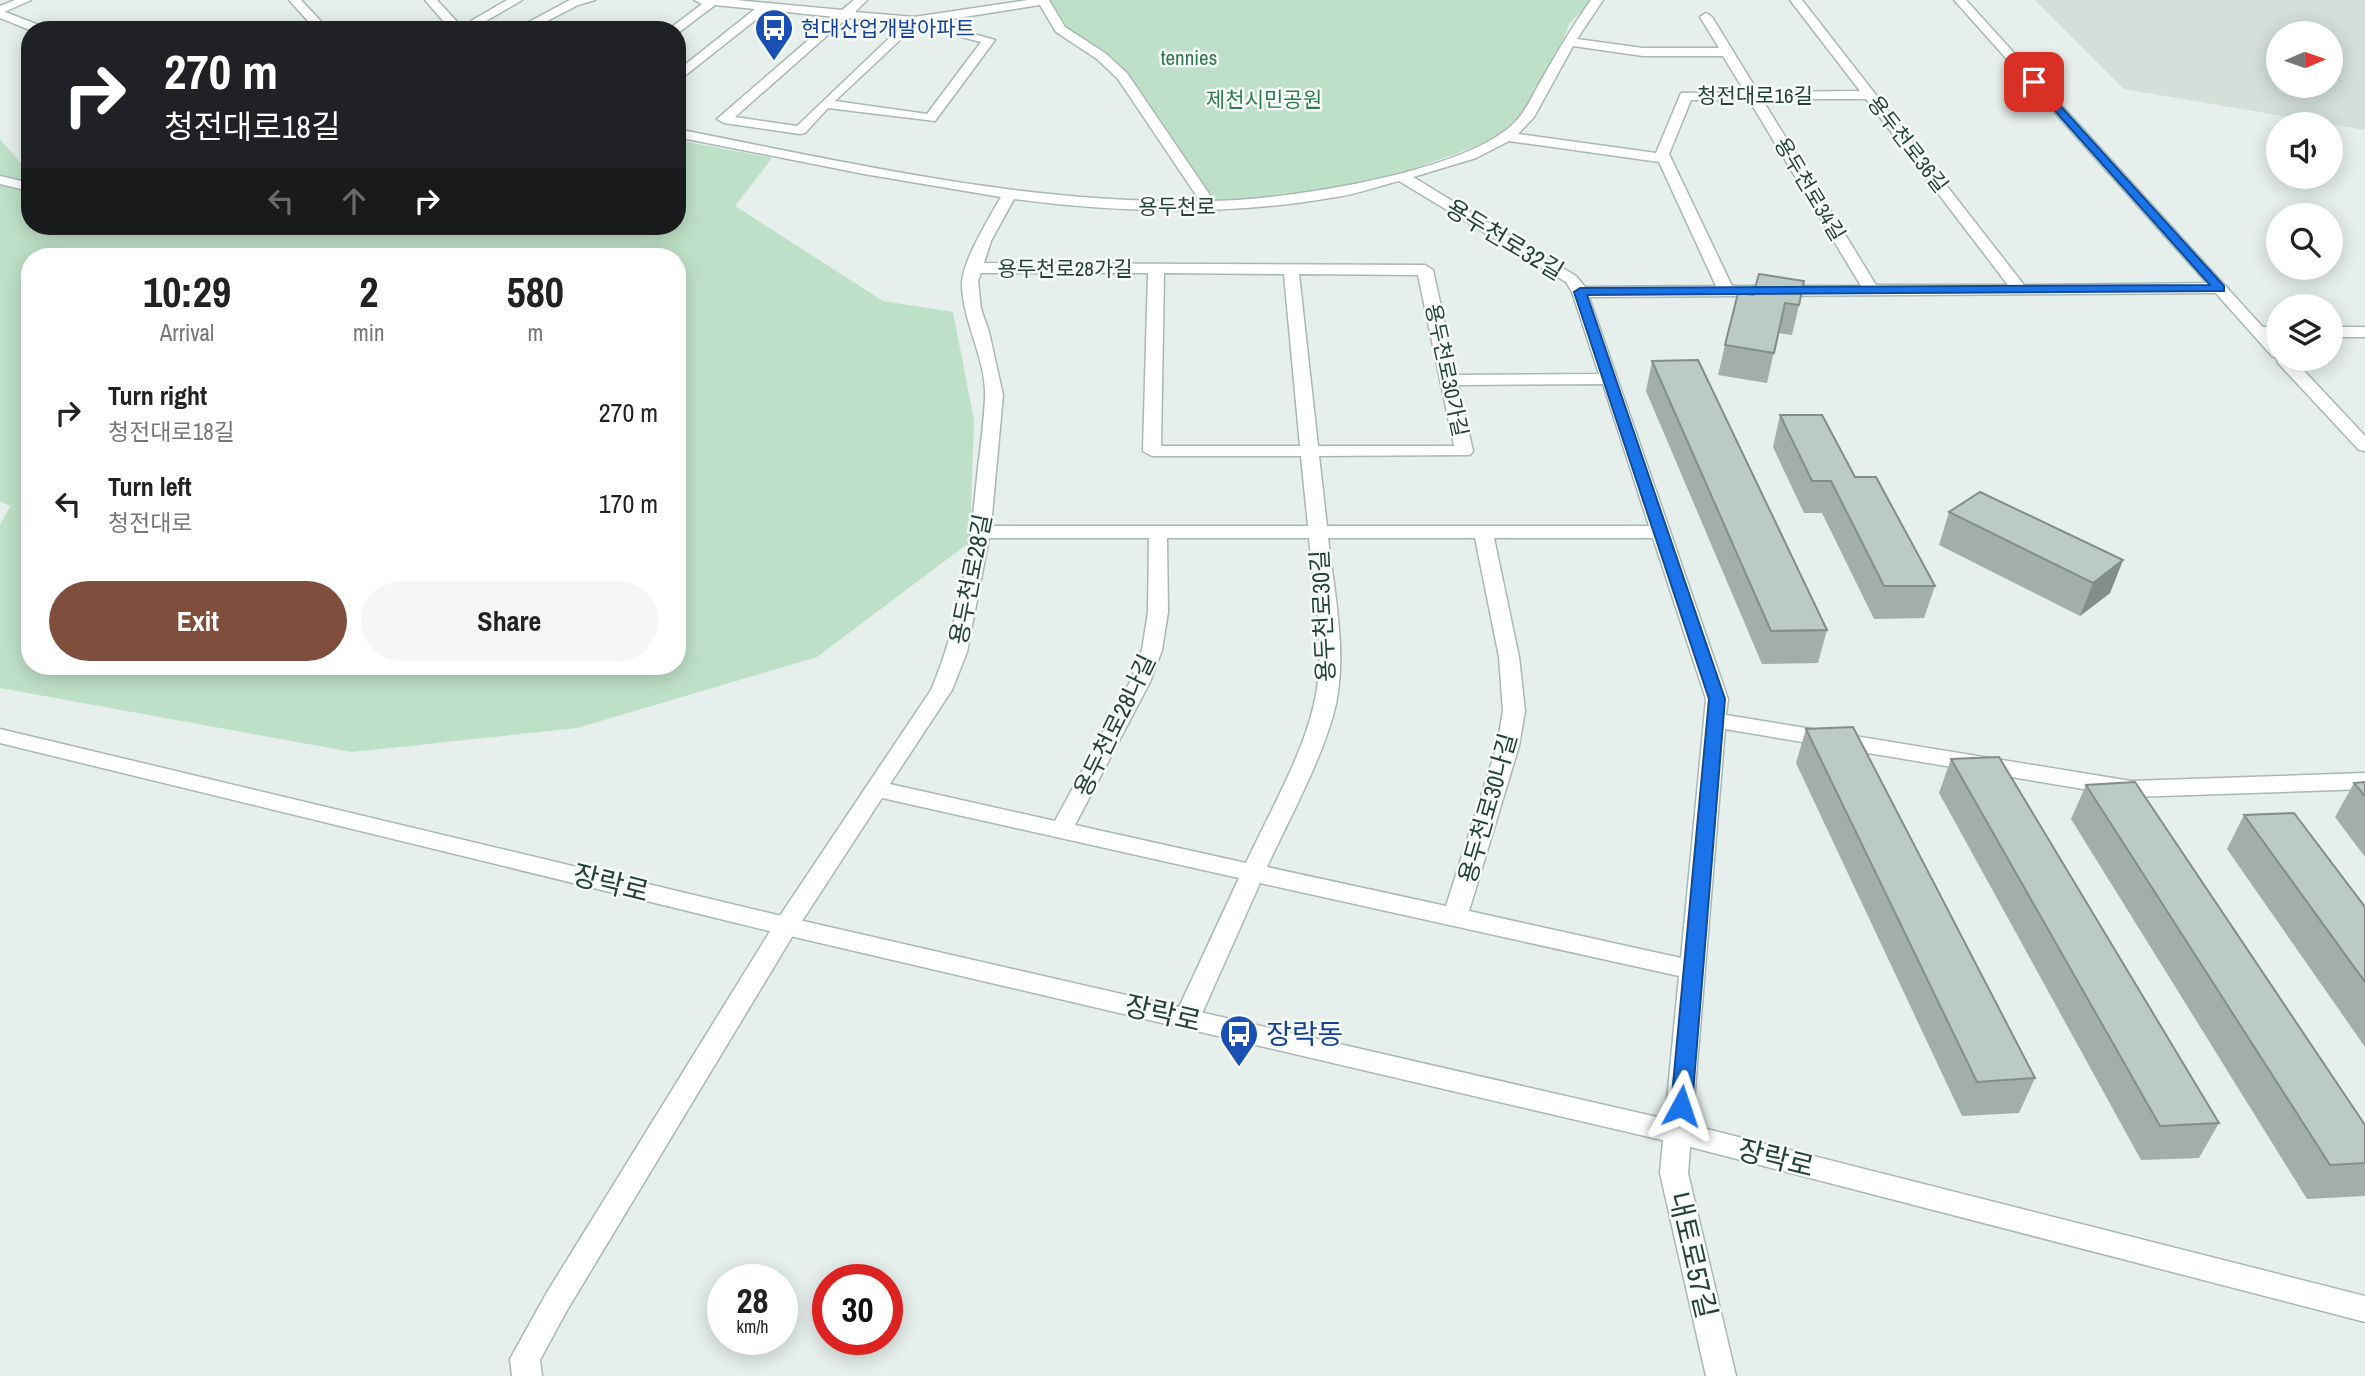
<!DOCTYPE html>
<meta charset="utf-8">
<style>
:root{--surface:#fff;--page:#f6f6f6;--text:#222;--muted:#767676;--accent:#804e3d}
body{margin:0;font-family:"Archivo Narrow","Noto Sans KR",sans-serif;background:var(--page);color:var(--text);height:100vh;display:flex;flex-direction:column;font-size:26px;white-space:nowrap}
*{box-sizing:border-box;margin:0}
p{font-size:23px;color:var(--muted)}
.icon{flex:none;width:38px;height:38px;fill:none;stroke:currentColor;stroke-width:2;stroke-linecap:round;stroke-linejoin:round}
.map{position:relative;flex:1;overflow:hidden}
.panel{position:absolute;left:21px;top:248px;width:665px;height:427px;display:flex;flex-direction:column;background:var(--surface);border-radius:28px;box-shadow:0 4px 18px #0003}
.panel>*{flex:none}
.banner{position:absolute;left:21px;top:21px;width:665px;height:214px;border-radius:28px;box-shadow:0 4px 18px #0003;background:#202124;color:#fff;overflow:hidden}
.needle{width:46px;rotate:88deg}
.controls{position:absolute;left:2266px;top:21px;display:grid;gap:14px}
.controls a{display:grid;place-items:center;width:77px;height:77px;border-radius:50%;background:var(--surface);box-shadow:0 4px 18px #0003;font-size:35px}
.speed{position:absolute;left:707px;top:1264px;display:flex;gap:14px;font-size:35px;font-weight:700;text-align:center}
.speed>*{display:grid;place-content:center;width:91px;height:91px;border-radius:50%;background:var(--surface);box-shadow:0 4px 18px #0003;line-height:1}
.speed small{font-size:18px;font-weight:400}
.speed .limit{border:10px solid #d22;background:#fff;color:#111}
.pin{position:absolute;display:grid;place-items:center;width:60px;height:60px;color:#fff;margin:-30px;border-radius:14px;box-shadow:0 4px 10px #0006}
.me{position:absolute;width:77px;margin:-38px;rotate:5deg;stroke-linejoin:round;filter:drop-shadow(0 0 5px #0008)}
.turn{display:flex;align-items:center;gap:24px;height:147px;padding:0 28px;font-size:32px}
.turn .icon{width:91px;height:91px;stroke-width:2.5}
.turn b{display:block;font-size:49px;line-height:60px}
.lanes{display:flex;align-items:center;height:66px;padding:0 28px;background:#0003;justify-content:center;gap:35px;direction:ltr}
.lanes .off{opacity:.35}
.eta{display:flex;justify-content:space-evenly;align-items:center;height:119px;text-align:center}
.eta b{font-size:42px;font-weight:700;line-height:49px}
.button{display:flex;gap:14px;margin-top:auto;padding:14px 28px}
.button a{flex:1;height:80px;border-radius:42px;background:var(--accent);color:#fff;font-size:28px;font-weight:700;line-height:80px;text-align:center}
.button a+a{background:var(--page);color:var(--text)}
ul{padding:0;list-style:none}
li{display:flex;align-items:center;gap:21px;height:91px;padding:0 28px}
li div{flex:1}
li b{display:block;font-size:26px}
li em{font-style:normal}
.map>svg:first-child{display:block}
.built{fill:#d4dfda;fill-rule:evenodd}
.green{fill:#bfe0c8;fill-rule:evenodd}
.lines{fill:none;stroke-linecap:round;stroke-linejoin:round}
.minor-casing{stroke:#a8b8b2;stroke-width:3}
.tertiary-casing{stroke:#a8b8b2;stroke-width:3}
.minor{fill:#fff;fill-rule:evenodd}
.tertiary{fill:#fff;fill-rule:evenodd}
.wall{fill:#a1aea9}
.shaded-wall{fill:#838d89}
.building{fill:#bbcac4;stroke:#838d89;stroke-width:2}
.route{fill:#1a73e8;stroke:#114b97;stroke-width:2}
.labels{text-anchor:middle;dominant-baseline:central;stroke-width:5;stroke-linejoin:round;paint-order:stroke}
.far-transit-label{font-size:21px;fill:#164399;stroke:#f7fbf9;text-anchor:start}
.far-park-label{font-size:21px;fill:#2d7a4b;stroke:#f7fbf9}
.far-street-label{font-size:21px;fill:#24423a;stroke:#f7fbf9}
.street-label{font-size:24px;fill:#24423a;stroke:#f7fbf9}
.near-street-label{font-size:28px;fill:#24423a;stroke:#f7fbf9}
.near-transit-label{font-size:28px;fill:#164399;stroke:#f7fbf9;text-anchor:start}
</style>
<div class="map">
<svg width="2365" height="1376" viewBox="0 0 2365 1376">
<rect width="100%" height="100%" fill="#e6efeb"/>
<!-- built -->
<path class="built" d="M2035,0H2365V130L2124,89ZM2278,33H2331V86H2278Z"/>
<!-- green -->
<g class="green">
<path d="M1043,0H1592L1569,24L1561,46L1520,115L1494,140L1396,175L1307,193L1213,202L1158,118L1123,76L1060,29Z"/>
<path d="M0,139L30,174V226H677V140L772,158L735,206L883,301L953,312L974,420L970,542L817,657L577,728L352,752L0,688V525L10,506L0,501ZM30,257H677V667H30Z"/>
</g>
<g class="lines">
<defs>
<g id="minor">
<path d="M289,0H301L329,30H316Z"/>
<path d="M425,0H437L460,25L461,30H451Z"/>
<path d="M507,0H522L481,24L471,21Z"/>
<path d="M570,0H595L578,5L530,30H514Z"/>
<path d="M694,0H736L842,10L854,0H867L855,12L914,17L1028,0H1049L1065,27L1105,53L1127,73L1214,201C1284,200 1466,173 1515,122C1527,110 1534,92 1543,77C1558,51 1573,25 1591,0H1603L1577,39L1643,48H1719L1700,17L1706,13L1712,17L1758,92L1860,91L1790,0H1802L2024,285L2220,283L2228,288L2220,293L1589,297L1728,699L1726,715L2131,781L2365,773V789L2131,797L1725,729L1688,1173L1736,1376H1706L1660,1173L1679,976L1260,883L1200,1018L1196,1025L1187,1028L1178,1025L1174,1018L1239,878L882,798L795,932L566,1312L540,1360L542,1376H512L510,1359L546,1294L777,920L931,690C961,620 971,542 978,467C981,444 984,421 985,398C987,359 962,322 962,283C963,260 989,218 1001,197L864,174L677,137V129C850,163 1023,204 1200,201L1118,79L1097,59L1056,32L1040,5L932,22L995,40L935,121L828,108L805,133L800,134L724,123L717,119L835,17L768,10L677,82V71L755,9L715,5L678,33L677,30H668L702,4ZM847,18L904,24L797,126L735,117ZM916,25L981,42L927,114L835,101ZM1573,46L1643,56H1723L1745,92L1681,93L1656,153L1518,134L1534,117ZM1762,99H1866L2008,285H1876ZM1691,100H1749L1861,286H1732L1669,154ZM1509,141L1659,162L1716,286L1585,287L1576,276L1413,177L1476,158ZM1399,181L1566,282L1572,292L1599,374L1456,375L1433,270L1425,265L984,263L991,241L1014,199C1121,213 1230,216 1336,197C1358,194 1378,186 1399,181ZM981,273H1148L1143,451L1152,456H1301L1308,526H991L1003,395L989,332L981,309L978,281ZM1164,273L1284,274L1300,446H1161ZM1299,274L1418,275L1454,446H1318ZM1603,384L1649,526H1327L1319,456L1470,455L1473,451L1458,385ZM989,538H1149L1148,612L1142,650L1130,682L1055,821L890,784L952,690L967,652ZM1167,538H1309C1314,591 1327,651 1314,704C1302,757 1269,813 1246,863L1075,825L1150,682L1162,650L1168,612ZM1328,538H1475L1499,657L1503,711L1497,746L1446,906L1267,867C1289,819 1325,754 1336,704C1347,650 1334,591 1328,538ZM1494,538H1653L1706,699L1681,958L1469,911L1519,746L1525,711L1519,657Z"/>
<path d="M0,10L44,27L46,30H30L0,18Z"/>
<path d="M0,176L30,183V191L0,184Z"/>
<path d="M2259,327H2278V337L2253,335L2251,332Z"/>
<rect x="2331" y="327" width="34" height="10"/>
</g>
<g id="tertiary">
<path d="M15,0H31L0,14V6Z"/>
<path d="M1954,0H1966L2278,344V359H2293L2365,436V451L2359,450L2278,363L2277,358L2272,356Z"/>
<path d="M0,729L786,917L1679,1122L2365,1296V1322L1679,1144L786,935L0,743Z"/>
</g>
</defs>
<!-- minor casing -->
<use href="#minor" class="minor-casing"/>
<!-- tertiary casing -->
<use href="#tertiary" class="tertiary-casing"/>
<!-- minor -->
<use href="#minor" class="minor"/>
<!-- tertiary -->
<use href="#tertiary" class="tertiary"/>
</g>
<!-- wall -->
<g class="wall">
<path d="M1753,295L1799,305L1792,335L1778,333L1767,383L1718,375L1725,345Z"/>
<path d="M1652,361L1827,630L1818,663L1762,664L1646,391Z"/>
<path d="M1780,415L1855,477L1935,586L1924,618L1874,619L1822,513H1804L1773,447Z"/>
<path d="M1949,512L2123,560L2110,593L2080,616L1939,545Z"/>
<path d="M1806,729L2035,1078L2019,1113L1962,1116L1796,763Z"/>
<path d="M1951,759L2219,1123L2199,1158L2141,1160L1939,793Z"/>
<path d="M2365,782V857L2335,817L2354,783Z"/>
<path d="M2086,785L2365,1125V1196L2307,1199L2071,819Z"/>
<path d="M2244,815L2365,907V1047L2227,849Z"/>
</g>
<!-- shaded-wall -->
<path class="shaded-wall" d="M2123,560L2110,593L2080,616L2093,583Z"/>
<!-- building -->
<g class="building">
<path d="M1759,274L1804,281L1799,305L1785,303L1774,353L1725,345L1738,293L1753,295Z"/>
<path d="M1698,360L1827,630L1771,631L1652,361Z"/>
<path d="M1780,415H1822L1855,477H1876L1935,586H1884L1831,481H1812Z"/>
<path d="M1980,492L2123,560L2093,583L1949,512Z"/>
<path d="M1853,727L2035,1078L1977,1082L1806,729Z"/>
<path d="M1999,757L2219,1123L2160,1126L1951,759Z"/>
<path d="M2135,782L2365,1125V1163L2330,1165L2086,785Z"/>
<path d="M2365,782V796L2354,783Z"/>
<path d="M2294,813L2365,907V982L2244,815Z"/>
</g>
<!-- route -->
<path class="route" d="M2031,80H2037L2224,286V291L1587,295L1725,699L1692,1106L1689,1112L1681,1114L1674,1112L1671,1106L1709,699L1574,292L1580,288L2210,285L2031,84Z"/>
<!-- icons -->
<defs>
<symbol id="bus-pin" viewBox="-11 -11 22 30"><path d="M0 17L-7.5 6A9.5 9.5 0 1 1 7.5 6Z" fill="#1a4fb4" stroke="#f7fbf9"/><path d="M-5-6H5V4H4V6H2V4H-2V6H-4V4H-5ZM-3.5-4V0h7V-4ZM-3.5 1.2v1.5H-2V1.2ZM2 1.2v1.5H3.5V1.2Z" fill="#fff"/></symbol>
</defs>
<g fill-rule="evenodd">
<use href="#bus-pin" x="752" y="6" width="44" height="60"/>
<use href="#bus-pin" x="1217" y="1012" width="44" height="60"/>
</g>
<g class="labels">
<!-- far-transit labels -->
<g class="far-transit-label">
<text x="801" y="28">현대산업개발아파트</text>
</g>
<!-- far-park labels -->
<g class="far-park-label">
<text x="1189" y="57">tennies</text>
<text x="1264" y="99">제천시민공원</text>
</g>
<!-- far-street labels -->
<g class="far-street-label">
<text x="1755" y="95">청전대로16길</text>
<text transform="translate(1908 144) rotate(52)">용두천로36길</text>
<text transform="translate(1810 189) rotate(59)">용두천로34길</text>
<text x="1177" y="206">용두천로</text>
<text x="1065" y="268">용두천로28가길</text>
<text transform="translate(1447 370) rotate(78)">용두천로30가길</text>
</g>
<!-- street labels -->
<g class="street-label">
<text transform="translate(1505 239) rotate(31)">용두천로32길</text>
<text transform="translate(970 579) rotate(-79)">용두천로28길</text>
<text transform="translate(1322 616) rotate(-93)">용두천로30길</text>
<text transform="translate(1114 725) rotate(-64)">용두천로28나길</text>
<text transform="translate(1487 808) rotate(-74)">용두천로30나길</text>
</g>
<!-- near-street labels -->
<g class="near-street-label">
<text transform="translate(611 883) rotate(14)">장락로</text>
<text transform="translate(1163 1013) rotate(13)">장락로</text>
<text transform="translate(1776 1158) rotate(14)">장락로</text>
<text transform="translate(1693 1255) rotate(77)">내토로57길</text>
</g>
<!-- near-transit labels -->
<g class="near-transit-label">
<text x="1266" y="1034">장락동</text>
</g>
</g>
</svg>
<div class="controls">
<a><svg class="needle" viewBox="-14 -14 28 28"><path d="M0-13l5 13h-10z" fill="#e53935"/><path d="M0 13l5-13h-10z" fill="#767676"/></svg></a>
<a><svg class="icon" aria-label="sound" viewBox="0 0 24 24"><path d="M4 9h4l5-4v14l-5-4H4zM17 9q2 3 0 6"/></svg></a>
<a><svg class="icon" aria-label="search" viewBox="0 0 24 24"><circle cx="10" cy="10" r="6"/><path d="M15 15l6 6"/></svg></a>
<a><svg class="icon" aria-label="layers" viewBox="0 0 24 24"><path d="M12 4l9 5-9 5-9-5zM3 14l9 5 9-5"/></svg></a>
</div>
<div class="speed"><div>28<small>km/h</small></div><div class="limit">30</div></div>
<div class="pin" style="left:2034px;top:82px;background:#d93025"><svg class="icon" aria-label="arrive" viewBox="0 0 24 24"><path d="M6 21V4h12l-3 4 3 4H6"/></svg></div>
<svg class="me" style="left:1681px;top:1106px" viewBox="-20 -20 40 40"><path d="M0-17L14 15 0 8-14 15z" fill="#1a73e8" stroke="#fff" stroke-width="4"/></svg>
<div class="banner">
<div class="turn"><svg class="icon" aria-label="right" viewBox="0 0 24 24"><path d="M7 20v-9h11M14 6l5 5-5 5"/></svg><div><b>270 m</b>청전대로18길</div></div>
<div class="lanes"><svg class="icon off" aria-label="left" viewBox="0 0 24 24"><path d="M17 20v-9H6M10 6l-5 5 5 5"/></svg><svg class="icon off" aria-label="ahead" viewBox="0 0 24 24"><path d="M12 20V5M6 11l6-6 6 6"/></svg><svg class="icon" aria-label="right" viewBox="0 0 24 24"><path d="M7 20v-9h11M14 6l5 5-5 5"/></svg></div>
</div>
<section class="panel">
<div class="eta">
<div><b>10:29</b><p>Arrival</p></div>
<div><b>2</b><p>min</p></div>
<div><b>580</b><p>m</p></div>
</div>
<ul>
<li><svg class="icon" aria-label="right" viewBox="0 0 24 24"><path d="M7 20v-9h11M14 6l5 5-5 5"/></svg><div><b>Turn right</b><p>청전대로18길</p></div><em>270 m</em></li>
<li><svg class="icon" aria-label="left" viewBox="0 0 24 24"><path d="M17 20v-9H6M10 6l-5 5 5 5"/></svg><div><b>Turn left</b><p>청전대로</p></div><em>170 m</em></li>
</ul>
<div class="button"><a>Exit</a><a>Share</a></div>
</section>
</div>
